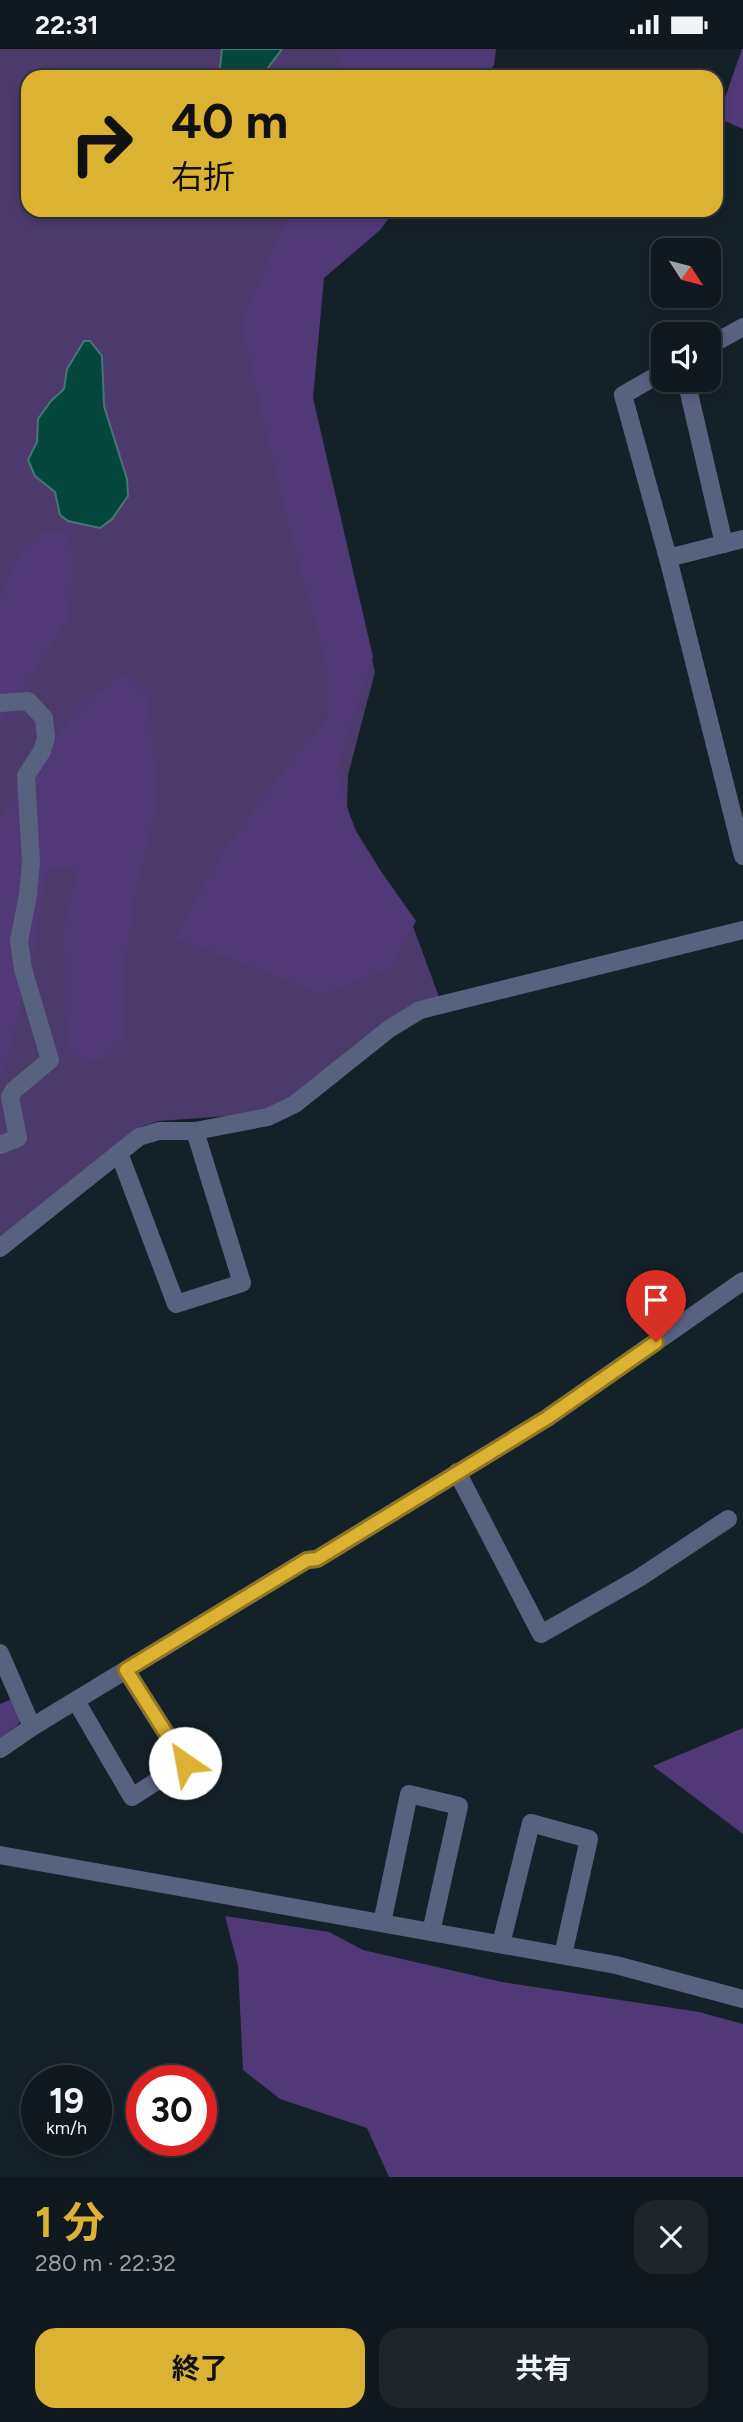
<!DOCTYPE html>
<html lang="ja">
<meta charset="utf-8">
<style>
:root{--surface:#10191f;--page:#1e262c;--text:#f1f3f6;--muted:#9ca0a4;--line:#30383d;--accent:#dcb233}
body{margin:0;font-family:Figtree,"Noto Sans JP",sans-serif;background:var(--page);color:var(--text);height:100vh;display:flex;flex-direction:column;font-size:26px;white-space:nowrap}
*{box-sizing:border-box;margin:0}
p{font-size:23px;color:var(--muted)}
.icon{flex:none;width:38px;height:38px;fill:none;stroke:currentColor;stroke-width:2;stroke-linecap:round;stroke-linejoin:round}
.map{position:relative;height:2128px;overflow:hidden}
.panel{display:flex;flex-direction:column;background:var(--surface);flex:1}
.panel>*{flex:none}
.banner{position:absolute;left:21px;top:21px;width:702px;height:147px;border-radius:21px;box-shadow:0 4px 10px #0003,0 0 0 2px var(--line);background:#dcb233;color:#111;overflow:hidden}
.needle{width:46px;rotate:126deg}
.controls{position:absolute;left:651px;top:189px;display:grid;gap:14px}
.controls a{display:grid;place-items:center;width:70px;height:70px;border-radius:14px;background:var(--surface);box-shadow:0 4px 10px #0003,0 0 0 2px var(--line);font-size:35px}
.speed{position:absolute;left:21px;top:2016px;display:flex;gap:14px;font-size:35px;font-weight:700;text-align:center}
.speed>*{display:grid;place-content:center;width:91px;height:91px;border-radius:50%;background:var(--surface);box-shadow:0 4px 10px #0003,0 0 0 2px var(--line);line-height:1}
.speed small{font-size:18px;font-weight:400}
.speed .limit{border:10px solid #d22;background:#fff;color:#111}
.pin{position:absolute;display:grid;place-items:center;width:60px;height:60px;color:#fff;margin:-72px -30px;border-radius:50% 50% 50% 0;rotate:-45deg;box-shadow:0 0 7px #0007}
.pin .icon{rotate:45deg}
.me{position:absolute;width:77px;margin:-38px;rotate:327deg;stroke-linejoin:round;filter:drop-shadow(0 0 5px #0008)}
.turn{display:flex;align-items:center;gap:24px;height:147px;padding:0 35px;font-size:32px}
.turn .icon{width:91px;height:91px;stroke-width:2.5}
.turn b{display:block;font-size:49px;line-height:60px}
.round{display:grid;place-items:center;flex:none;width:74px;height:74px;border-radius:21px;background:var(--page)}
.head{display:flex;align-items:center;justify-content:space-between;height:119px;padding:0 35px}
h1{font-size:42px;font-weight:700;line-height:52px;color:var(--accent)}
.button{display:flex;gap:14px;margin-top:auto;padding:14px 35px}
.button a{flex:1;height:80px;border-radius:21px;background:var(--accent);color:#111;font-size:28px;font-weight:700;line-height:80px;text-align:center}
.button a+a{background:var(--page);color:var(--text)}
.status{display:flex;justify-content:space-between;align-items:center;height:49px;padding:0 35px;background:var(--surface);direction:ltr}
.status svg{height:19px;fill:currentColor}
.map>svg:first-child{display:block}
.green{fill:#4b3a6b}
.forest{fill:#513978}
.water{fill:#06473d;stroke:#467671;stroke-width:2}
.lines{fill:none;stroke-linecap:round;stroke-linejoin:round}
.minor{stroke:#58627f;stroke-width:18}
.route-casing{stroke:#8f7421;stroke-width:18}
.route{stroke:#dcb233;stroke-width:12}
</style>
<div class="status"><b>22:31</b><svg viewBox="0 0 49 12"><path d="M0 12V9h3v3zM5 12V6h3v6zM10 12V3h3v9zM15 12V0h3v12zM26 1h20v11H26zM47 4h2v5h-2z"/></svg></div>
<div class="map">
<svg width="743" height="2128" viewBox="0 0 743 2128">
<rect width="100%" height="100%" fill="#152129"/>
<!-- green -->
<path class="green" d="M0,0H349L345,28H28V161H303L301,332L375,623L348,726L347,758L356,782L410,869L439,948L322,1036L256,1065L159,1072L143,1077L0,1191Z"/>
<!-- forest -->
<g class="forest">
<path d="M342,0H496L494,16L487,28H340Z"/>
<path d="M742,0H743V80L718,69Z"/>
<path d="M290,161H395L380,181L324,229L313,349L373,608L336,723L356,787L416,872L393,917L322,946L175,888L225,799L297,703L328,670L327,618L282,452L241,274Z"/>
<path d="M46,481L66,483L74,508L69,568L0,675V553L3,539L22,500Z"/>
<path d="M123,624L148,646L158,751L134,851L123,927L125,989L99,1013L69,1004L65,960L64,882L77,820H47L33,907L6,1013L0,1025V768L78,659Z"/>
<path d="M12,1650L20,1667L19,1675L0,1690V1655Z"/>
<path d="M743,1679V1785L653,1717Z"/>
<path d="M225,1867L329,1883L363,1901L502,1933L699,1963L743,1975V2128H389L367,2079L280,2050L243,2021L238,1916Z"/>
</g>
<!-- water -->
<g class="water">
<path d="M222,0H282L261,28H219Z"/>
<path d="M84,292H90L102,307L104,357L127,430L128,447L112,470L100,479L68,472L60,466L55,443L35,427L28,411L37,393L38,370L51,352L64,340L67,320Z"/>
</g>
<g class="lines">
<!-- minor -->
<g class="minor">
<path d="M709,297L743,278"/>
<path d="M663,323L623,346L668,509L743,807"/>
<path d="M686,331L724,495"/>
<path d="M668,509L743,490"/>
<path d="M0,654L28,652L44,669L46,689L42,702L26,727L31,813L28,846L19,892L23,920L50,1011L14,1041L10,1048L18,1089L0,1096"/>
<path d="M119,1104L176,1255L242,1234L195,1082"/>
<path d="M0,1199L139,1088L159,1082H195L268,1068L295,1055L389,980L420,961L743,881"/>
<path d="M457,1423L541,1585L639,1529L728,1470"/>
<path d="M0,1604L32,1678"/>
<path d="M76,1652L132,1748L185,1714L126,1621"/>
<path d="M0,1700L32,1678L307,1511L317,1510L547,1369L743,1232"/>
<path d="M0,1806L616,1916L743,1950"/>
<path d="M382,1874L409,1745L459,1757L431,1883"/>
<path d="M501,1895L531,1774L589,1790L563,1906"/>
</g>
</g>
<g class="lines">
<defs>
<path id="route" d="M185,1714L126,1621L307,1511L317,1510L547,1369L656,1293"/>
</defs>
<!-- route casing -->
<use href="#route" class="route-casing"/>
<!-- route -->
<use href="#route" class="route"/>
</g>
</svg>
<div class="controls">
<a><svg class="needle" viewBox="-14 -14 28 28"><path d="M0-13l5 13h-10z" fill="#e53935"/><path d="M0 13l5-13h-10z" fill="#9ca0a4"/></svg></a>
<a><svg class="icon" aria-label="sound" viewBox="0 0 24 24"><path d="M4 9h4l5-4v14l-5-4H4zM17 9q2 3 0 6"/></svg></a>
</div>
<div class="speed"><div>19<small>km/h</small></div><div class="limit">30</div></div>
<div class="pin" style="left:656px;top:1293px;background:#d93025"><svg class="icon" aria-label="arrive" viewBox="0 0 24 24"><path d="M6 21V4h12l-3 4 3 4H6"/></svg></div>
<svg class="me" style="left:185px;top:1714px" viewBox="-20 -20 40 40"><circle r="19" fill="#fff"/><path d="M0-13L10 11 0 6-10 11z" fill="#dcb233"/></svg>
<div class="banner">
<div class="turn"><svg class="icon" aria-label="right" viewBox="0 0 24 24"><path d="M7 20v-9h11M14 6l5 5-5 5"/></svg><div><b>40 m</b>右折</div></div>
</div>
</div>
<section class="panel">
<div class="head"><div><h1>1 分</h1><p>280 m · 22:32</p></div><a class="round"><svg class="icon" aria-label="close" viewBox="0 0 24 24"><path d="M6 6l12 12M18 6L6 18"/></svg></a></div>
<div class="button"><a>終了</a><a>共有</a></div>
</section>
